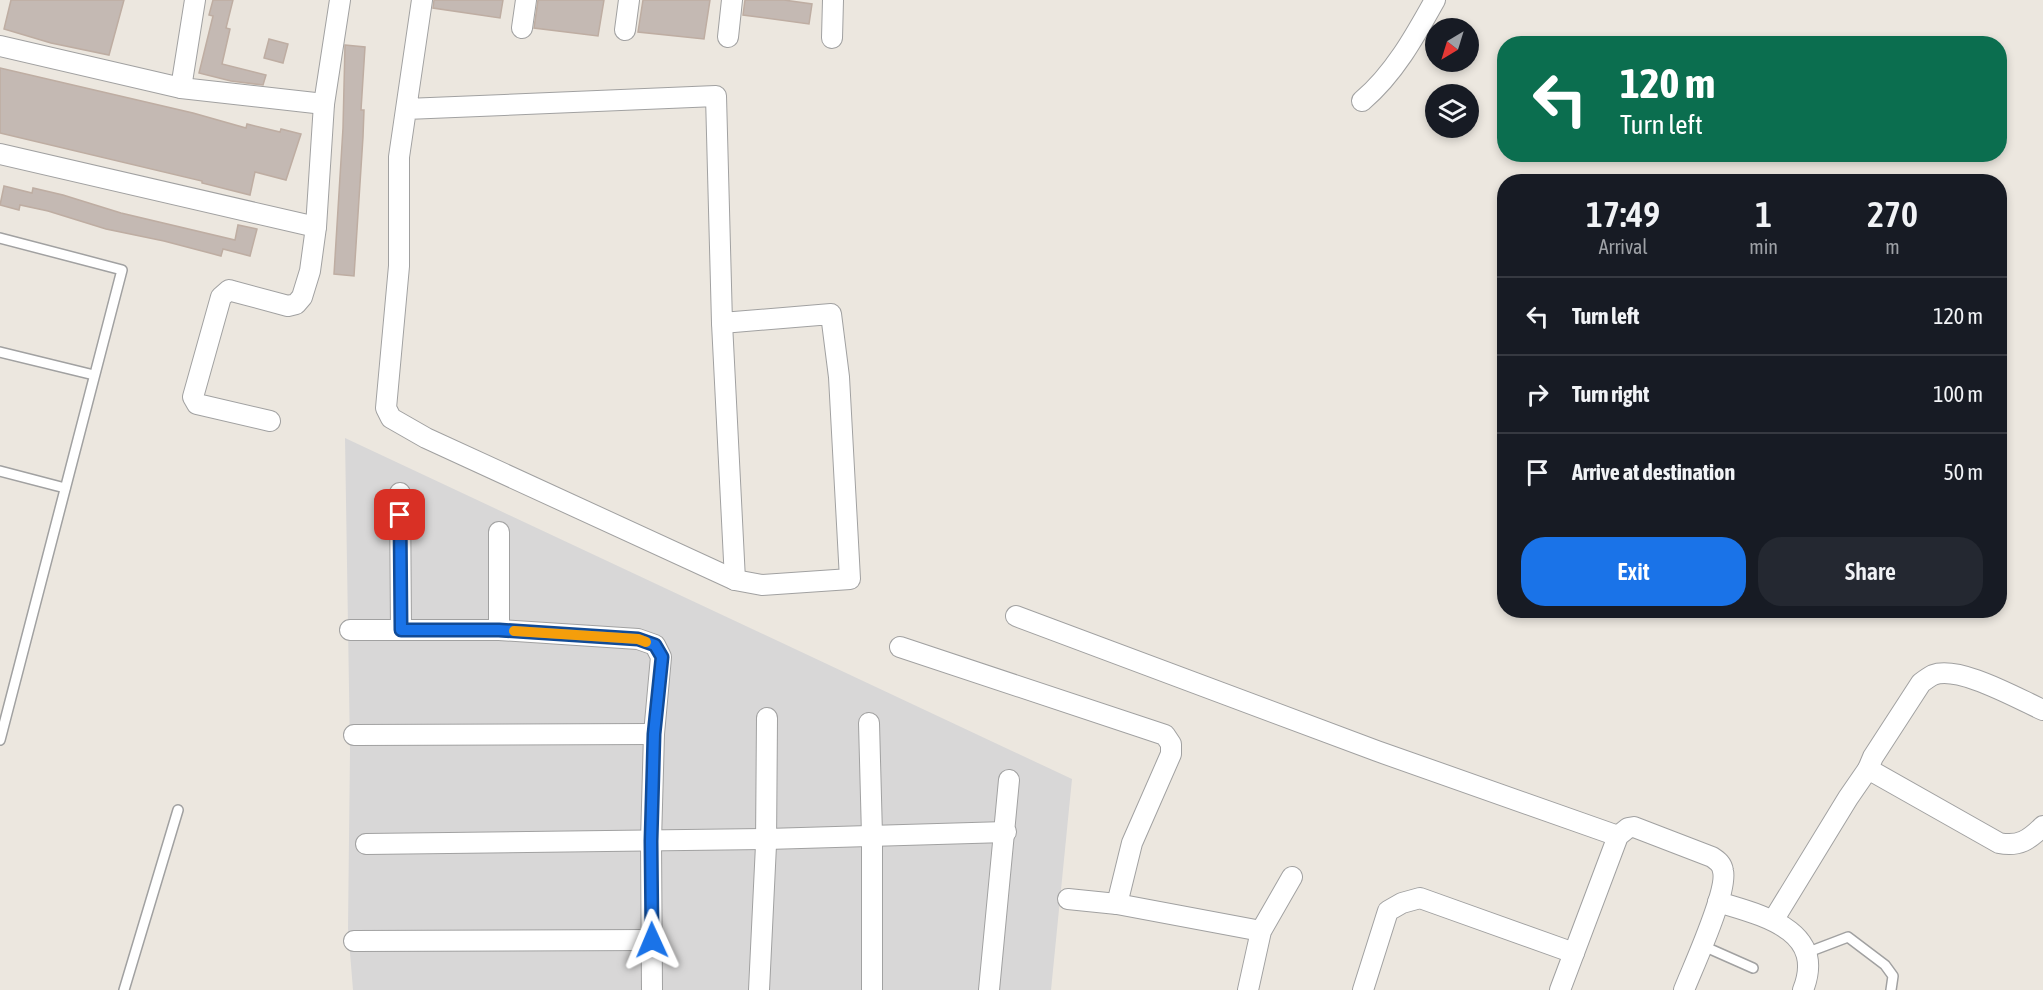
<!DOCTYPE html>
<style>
:root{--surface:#171b24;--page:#242831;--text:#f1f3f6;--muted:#9ea1a6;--line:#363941;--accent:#1a73e8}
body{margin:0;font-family:"Asap Condensed",sans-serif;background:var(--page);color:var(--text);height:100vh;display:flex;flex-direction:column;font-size:22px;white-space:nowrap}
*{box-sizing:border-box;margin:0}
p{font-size:20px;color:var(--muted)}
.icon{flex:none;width:33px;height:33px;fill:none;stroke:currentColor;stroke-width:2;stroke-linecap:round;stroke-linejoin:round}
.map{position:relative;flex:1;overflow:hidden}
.panel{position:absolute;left:1497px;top:174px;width:510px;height:444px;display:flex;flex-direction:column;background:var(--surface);border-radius:24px;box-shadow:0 3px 9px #0003}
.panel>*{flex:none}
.hud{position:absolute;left:1497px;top:36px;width:510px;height:126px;border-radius:24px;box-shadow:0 3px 9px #0003;background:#0b6e4f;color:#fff;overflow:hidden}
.needle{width:39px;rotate:218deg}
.controls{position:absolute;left:1425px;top:18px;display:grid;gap:12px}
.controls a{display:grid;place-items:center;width:54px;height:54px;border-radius:50%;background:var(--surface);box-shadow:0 3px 9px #0003;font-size:30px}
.pin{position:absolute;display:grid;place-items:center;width:51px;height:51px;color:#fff;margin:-26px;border-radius:12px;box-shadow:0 3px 9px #0006}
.me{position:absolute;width:66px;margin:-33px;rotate:359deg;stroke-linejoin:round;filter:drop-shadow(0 0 4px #0008)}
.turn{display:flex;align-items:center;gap:21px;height:126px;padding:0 24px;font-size:27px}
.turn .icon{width:78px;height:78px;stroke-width:2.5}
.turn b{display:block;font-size:42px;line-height:51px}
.eta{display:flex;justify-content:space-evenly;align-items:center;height:102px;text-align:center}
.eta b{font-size:36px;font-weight:600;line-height:42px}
.primary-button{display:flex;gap:12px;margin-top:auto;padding:12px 24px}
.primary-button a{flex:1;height:69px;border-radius:24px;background:var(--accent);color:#fff;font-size:24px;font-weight:600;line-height:69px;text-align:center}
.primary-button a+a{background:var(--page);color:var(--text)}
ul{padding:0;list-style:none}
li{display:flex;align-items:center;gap:18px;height:78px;padding:0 24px;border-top:2px solid var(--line)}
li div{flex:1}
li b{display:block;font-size:22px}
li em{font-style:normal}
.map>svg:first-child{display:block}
.residential{fill:#d8d7d7}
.building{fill:#c4b9b3;stroke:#beada2;stroke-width:1.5}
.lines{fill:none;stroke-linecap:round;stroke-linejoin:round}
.lane-casing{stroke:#a1a1a1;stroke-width:12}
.street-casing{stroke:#a1a1a1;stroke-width:22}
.lane{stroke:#fff;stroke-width:9}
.street{stroke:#fff;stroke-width:20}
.route-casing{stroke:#114b97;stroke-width:15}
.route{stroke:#1a73e8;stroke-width:10}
.slow{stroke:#f59e0b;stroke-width:10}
</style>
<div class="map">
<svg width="2043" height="990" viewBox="0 0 2043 990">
<rect width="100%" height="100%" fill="#ece7df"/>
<!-- residential -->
<path class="residential" d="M345,438L1072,779L1051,990H353L348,928L350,751Z"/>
<!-- building -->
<g class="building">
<path d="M11,0H124L109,55L51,43L4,29Z"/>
<path d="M213,0H233L226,28L230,29L222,64L266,75L263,85L231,81L199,73L213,16L209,15Z"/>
<path d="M434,0H503L500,18L433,8Z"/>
<path d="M538,0H604L598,36L534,28Z"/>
<path d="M643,0H710L704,39L638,32Z"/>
<path d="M745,0H784L812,4L809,24L743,15Z"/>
<path d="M269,39L288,44L283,63L264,58Z"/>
<path d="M345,45L365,47L361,110H364L363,137L354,276L334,274L343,128Z"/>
<path d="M0,68L193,113L246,128L247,124L280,132L281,129L301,134L286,180L255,172L250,195L202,183V181L0,133Z"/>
<path d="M4,186L32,193L33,188L63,195L121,213L235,240L238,225L257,229L250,256L223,249L221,256L164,241L106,229L48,211L20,205L19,210L0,205Z"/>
</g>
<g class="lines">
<defs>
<g id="lane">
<path d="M0,238L122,270L0,740"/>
<path d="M0,352L94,375"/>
<path d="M0,471L65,488"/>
<path d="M1701,945L1753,968"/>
<path d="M1806,953L1848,937L1885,965L1893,976L1891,990"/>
<path d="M124,990L178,810"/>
</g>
<g id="street">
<path d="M522,28L526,0"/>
<path d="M625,30L629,0"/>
<path d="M728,37L732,0"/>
<path d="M832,38L833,0"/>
<path d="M0,46L181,88L324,104"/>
<path d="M181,88L195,0"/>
<path d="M1362,101C1394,74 1415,36 1435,0"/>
<path d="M406,109L716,96L722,323L831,314L839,377L850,579L762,585L735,580L426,438L391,418L386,408L399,266V157L422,0"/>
<path d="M0,154L316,227"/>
<path d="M722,323L735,580"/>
<path d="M270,421L197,404L193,397L221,297L229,290L232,291L288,306L296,304L302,297L310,271L316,227L324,104L340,0"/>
<path d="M400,493L401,630"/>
<path d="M499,532V630"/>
<path d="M1016,616L1377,751L1618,836"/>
<path d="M350,630H499L638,639L655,645L661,657L654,734L651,841L652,990"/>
<path d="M900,647L1165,735L1171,744V754L1132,843L1117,904"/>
<path d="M869,723L872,835V990"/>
<path d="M354,735L654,734"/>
<path d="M1868,769L1873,757L1921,683C1925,680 1929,677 1933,675C1959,665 2018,699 2043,710"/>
<path d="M366,844L767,839L1006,832"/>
<path d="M1068,899L1117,904L1261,931"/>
<path d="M1718,902C1760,915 1827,929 1803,990"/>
<path d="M1774,919L1848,798L1868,769L1999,843C2019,847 2029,840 2043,826"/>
<path d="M354,941L652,940"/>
<path d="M759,990L766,845L767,718"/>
<path d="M989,990L1009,780"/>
<path d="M1248,990L1261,931L1292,877"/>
<path d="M1363,990L1388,911L1402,903L1420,898L1574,953"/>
<path d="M1560,990L1618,836L1628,828L1634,827L1712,857C1718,861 1722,864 1723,871C1728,892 1693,967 1684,990"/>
</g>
</defs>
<!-- lane casing -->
<use href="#lane" class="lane-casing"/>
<!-- street casing -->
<use href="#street" class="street-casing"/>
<!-- lane -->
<use href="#lane" class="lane"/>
<!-- street -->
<use href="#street" class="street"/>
</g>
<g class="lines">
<defs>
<path id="route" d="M400,515L401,630H499L638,639L655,645L662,657L654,734L651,841L652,940"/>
</defs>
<!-- route casing -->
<use href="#route" class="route-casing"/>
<!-- route -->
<use href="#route" class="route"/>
<!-- slow -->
<path class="slow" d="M514,631L638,639L646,642"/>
</g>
</svg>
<div class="controls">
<a><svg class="needle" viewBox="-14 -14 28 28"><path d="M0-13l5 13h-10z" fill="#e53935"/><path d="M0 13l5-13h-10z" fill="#9ea1a6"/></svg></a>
<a><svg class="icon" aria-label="layers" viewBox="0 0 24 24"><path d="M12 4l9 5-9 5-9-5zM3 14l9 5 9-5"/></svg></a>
</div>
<div class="pin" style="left:400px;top:515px;background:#d93025"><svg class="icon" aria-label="arrive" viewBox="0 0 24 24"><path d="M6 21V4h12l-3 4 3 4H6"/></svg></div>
<svg class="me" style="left:652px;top:940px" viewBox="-20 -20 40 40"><path d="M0-17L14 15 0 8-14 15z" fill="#1a73e8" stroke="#fff" stroke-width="4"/></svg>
<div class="hud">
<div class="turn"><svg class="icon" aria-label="left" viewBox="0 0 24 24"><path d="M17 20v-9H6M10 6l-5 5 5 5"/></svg><div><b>120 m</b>Turn left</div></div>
</div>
<section class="panel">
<div class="eta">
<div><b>17:49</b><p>Arrival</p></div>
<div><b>1</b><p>min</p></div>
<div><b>270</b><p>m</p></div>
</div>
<ul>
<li><svg class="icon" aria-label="left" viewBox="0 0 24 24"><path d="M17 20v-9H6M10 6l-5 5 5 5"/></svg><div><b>Turn left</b></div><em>120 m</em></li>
<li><svg class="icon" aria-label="right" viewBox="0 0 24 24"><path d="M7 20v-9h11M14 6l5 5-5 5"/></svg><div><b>Turn right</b></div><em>100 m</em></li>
<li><svg class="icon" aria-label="arrive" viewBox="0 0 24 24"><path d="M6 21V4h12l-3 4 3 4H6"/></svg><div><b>Arrive at destination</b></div><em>50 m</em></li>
</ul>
<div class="primary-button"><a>Exit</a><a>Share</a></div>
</section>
</div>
